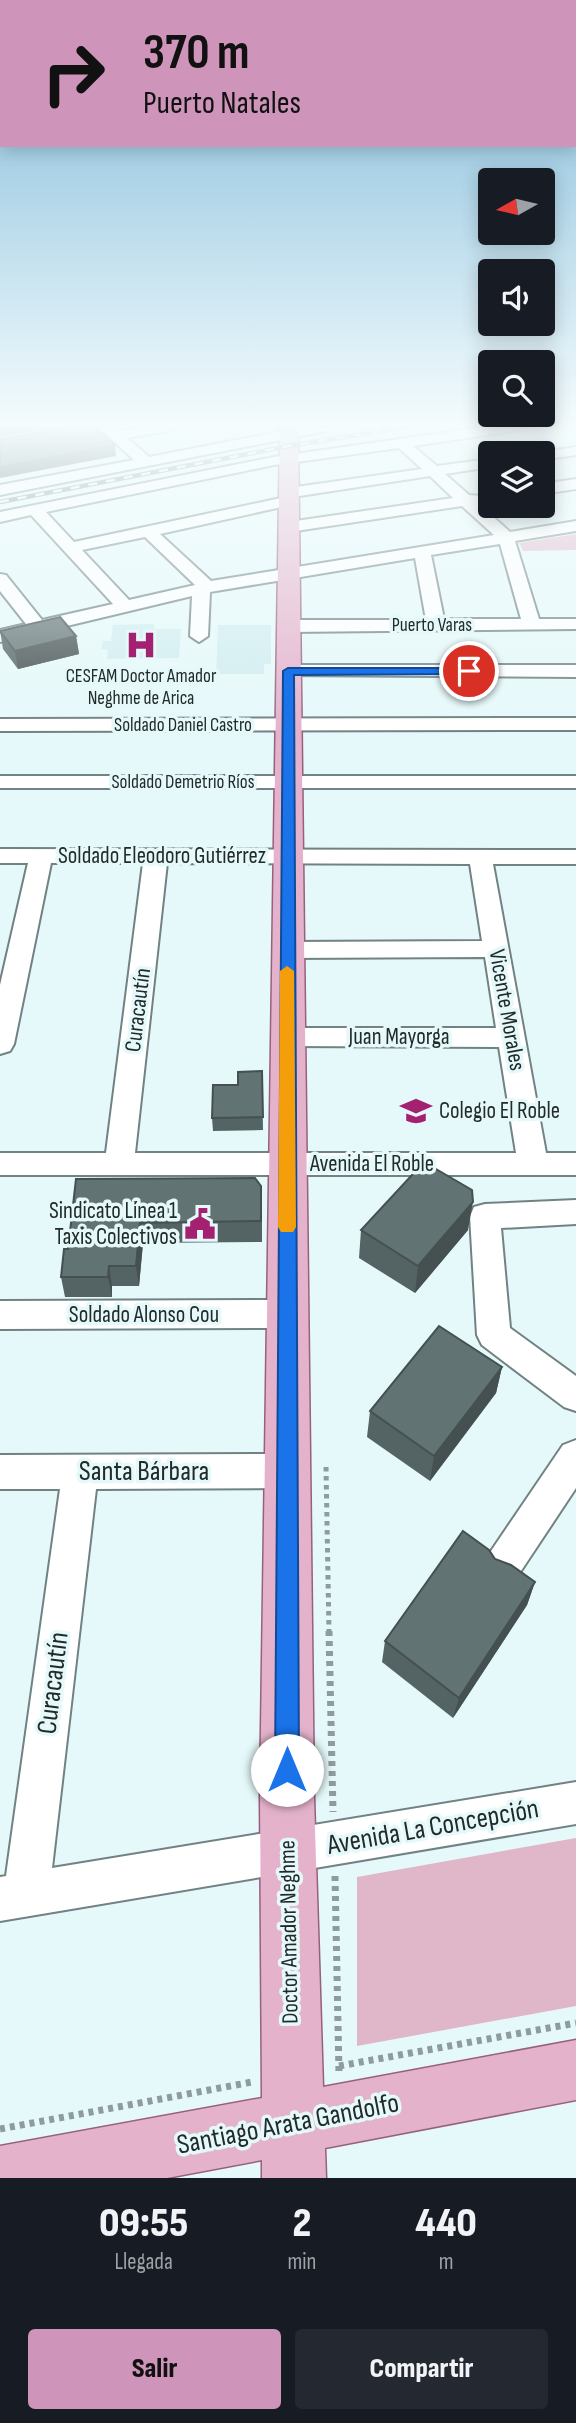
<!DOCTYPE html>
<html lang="es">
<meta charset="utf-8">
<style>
:root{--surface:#171b24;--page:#242831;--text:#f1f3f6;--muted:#9ea1a6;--accent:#ce94ba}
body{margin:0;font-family:"Sofia Sans Condensed",sans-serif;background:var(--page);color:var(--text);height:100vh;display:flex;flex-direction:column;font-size:26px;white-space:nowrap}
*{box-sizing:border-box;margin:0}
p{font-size:23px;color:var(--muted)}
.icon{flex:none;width:38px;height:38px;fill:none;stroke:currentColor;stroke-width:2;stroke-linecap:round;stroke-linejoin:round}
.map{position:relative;height:2178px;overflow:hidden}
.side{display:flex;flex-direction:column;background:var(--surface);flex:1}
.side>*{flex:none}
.hud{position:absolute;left:0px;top:0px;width:578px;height:147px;box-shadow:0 4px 18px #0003;background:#ce94ba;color:#111;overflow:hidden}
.needle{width:46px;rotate:262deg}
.buttons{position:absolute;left:478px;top:168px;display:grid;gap:14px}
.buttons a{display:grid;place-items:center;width:77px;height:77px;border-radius:7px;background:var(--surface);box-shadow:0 4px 18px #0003;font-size:35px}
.pin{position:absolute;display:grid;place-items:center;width:60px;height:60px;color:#fff;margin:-30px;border:4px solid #fff;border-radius:50%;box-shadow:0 2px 7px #0007}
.me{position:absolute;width:77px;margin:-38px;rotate:0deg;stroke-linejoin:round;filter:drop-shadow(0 0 5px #0008)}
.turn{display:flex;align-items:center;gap:24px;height:147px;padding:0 28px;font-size:32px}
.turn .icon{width:91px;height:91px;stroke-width:2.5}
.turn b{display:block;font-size:49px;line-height:60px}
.eta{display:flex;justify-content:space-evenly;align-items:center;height:119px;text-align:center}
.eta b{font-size:42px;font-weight:800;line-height:49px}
.action{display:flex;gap:14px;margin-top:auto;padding:14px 28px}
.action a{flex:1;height:80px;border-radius:7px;background:var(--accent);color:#111;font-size:28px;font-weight:800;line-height:80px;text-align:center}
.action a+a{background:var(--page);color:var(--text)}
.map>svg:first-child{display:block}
.built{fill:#d1edf0}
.green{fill:#e0b6c9}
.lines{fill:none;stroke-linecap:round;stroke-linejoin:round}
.minor-casing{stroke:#718283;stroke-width:4}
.major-casing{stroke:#96617d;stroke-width:3}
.path-far1{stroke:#8e9c9d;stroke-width:5;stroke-dasharray:4.5 4.5;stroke-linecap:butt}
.path{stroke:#8e9c9d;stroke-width:7;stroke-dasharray:5 5;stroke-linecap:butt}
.minor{fill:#fff;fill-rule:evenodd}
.major{fill:#e5b2cc;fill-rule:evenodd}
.rail-casing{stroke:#737f80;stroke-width:4.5}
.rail{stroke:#e6f9fa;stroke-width:2.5;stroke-dasharray:9;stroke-linecap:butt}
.wall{fill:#546364}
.shaded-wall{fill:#455051}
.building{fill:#627374;stroke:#455051;stroke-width:2}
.route{fill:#1a73e8;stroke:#114b97;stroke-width:2}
.slow{fill:#f59e0b}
.labels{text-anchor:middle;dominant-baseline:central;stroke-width:7;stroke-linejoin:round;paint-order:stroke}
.far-street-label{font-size:19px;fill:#222a2a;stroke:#e6f9fa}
.far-poi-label{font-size:19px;fill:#222a2a;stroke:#e6f9fa}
.street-label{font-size:23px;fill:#222a2a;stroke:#e6f9fa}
.poi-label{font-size:23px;fill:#222a2a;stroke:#e6f9fa;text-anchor:start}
.near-street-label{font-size:28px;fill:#222a2a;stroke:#e6f9fa}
</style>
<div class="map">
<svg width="576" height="2178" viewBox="0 0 576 2178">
<rect width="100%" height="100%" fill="#e6f9fa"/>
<!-- built -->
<g class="built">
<path d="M154,624V629H181L179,658L107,659L108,650L101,649L103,641H111L113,625Z"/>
<path d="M218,625H271V664H264V674H216Z"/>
</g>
<!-- green -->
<g class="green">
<path d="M576,534V550L523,551L519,543Z"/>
<path d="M576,1838V2006L357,2046V1877Z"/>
</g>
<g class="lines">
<defs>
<g id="minor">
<path d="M98,427H113L119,431L143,427H174L167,431L127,438L149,457L304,427H333L326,431L0,495V485L134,460Z"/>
<path d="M484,427H520L513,431L413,446L437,466L490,459V467L445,474L469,495L482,496L484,499L478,503L510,532L576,521V531L515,541L539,619H576V629L288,632L279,626L288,620H426L415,558L210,592L208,636L199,642L190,636L192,596L0,642V630L26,624L0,591V574L6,575L42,620L113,604L31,515L0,522V512L274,457ZM399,448L422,469L289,488L281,493L286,497L74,542L46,512L274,465ZM430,476L453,498L289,522L281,527L289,532L462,506L494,535L211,581L160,534L295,504L297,501L293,497ZM145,537L195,585L129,600L82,550ZM500,544L521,619H444L431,555Z"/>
<path d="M576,447V455L542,460V453H536Z"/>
<path d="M576,479V489L542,494V484Z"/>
<path d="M288,665H576V677L281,675L278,671Z"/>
<path d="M576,718V730L0,731V719Z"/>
<rect x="0" y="776" width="576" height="12"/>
<path d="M0,849L576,850V864H493L546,1153H576V1175H0V1153H106L143,863H51L14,1044L10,1051L0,1054V985L28,863H0ZM167,863L470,864L482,941L287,942L278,944L274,950L278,956L287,958L485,957L496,1028H287L277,1030L274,1037L277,1044L287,1046L499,1047L516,1153H135Z"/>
<path d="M576,1200V1224L501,1228L510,1328L576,1376V1411L564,1407L482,1345L477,1335L470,1216L474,1207L485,1204Z"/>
<path d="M287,1300L299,1304L303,1314L299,1324L287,1328L0,1329V1301Z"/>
<path d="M576,1440V1488L515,1580L502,1586L489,1580L483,1567L489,1554L563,1445Z"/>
<path d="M287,1454L300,1459L305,1471L300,1483L287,1488L96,1489L52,1868L576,1782V1824L0,1921V1877L6,1876L60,1489H0V1455Z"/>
</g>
<path id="major" d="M280,427H298L314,1797L323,2087L576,2040V2100L325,2148L326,2178H262V2160L167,2178H0V2146L262,2098L260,1797Z"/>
</defs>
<!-- minor casing -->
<use href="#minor" class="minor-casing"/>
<!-- major casing -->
<use href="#major" class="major-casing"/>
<!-- path-far1 -->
<path class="path-far1" d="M326,1467L329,1632"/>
<!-- path -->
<g class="path">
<path d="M329,1631L333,1812"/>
<path d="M335,1876L339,2074"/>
<path d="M339,2066L576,2023"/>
<path d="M0,2129L252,2082"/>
</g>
<!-- minor -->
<use href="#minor" class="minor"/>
<!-- major -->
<use href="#major" class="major"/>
<defs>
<path id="rail" d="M0,502L289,446L405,427"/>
</defs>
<!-- rail casing -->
<use href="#rail" class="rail-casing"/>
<!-- rail -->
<use href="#rail" class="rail"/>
</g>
<!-- wall -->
<g class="wall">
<path d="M0,631L76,636L79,654L18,669L3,649Z"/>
<path d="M262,1071L263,1130L213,1131L212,1118L238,1085Z"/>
<path d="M76,1179L262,1206V1242L143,1243L139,1286H112V1297H65L61,1277L68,1249Z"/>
<path d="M361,1230H468L415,1293L359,1258Z"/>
<path d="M502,1367L496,1393L430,1481L367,1437L370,1411Z"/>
<path d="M495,1559L535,1582L527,1605L453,1718L382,1662L385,1641Z"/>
</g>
<!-- shaded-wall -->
<g class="shaded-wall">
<path d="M0,427H56L0,437Z"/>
<path d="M115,445L116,456L0,478V467Z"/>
<path d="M76,636L79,654L18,669L15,651Z"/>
<path d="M473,1202L468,1230L415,1293L418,1266Z"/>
<path d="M140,1223L143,1243L139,1286L136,1266Z"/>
<path d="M109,1266L112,1286V1297L108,1277Z"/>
<path d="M502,1367L496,1393L430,1481L434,1456Z"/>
<path d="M535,1582L527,1605L453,1718L459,1698Z"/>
</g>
<!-- building -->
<g class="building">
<path d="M65,427H95L115,445L0,467V439Z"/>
<path d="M60,617L76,636L15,651L0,631Z"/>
<path d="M262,1071L263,1117L212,1118L213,1085H238V1072Z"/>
<path d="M424,1162L472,1190L473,1202L418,1266L361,1230Z"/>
<path d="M255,1178L261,1186V1221L140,1223L136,1266H109L108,1277H61L64,1249H68L76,1179Z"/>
<path d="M439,1326L502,1367L434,1456L370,1411Z"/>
<path d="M463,1531L489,1550L495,1559L511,1565L535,1582L459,1698L385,1641Z"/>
</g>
<!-- sky -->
<linearGradient id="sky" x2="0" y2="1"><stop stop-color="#7bb7d9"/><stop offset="0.58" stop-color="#f4fcfd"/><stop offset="1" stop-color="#f4fcfd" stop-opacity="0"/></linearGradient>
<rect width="576" height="732" fill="url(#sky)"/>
<!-- route -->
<path class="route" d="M288,668H469L474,671L469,674L294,675L299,1770L296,1779L287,1782L279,1779L275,1770L283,671Z"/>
<!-- slow -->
<path class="slow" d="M287,966L294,971L296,1227L293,1232H281L278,1227L280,971Z"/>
<!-- icons -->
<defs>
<symbol id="hospital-bare" viewBox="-9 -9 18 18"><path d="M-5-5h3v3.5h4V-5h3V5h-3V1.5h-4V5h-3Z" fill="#a32170" stroke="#e6f9fa" stroke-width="2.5" paint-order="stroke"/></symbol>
<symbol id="school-bare" viewBox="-9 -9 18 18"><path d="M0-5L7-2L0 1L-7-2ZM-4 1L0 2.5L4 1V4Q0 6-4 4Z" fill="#a32170" stroke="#e6f9fa" stroke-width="2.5" paint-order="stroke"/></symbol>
<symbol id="civic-bare" viewBox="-9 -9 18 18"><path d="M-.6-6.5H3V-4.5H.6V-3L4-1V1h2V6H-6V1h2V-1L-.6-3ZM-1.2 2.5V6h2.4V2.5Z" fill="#a32170" stroke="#e6f9fa" stroke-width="2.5" paint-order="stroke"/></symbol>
</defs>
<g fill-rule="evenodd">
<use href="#hospital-bare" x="119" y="623" width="44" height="44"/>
<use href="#school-bare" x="394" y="1089" width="44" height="44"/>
<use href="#civic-bare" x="178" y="1202" width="44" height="44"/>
</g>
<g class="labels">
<!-- far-street labels -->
<g class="far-street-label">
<text x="432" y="625">Puerto Varas</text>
<text x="183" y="725">Soldado Daniel Castro</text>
<text x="183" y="782">Soldado Demetrio Ríos</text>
</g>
<!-- far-poi labels -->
<g class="far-poi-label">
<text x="141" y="676">CESFAM Doctor Amador<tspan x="141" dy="22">Neghme de Arica</tspan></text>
</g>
<!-- street labels -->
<g class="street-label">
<text x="162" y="856">Soldado Eleodoro Gutiérrez</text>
<text transform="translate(138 1010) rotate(-83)">Curacautín</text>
<text transform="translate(507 1010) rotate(80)">Vicente Morales</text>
<text x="399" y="1037">Juan Mayorga</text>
<text x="372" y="1164">Avenida El Roble</text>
<text x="144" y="1315">Soldado Alonso Cou</text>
<text transform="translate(289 1932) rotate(-91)">Doctor Amador Neghme</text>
</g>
<!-- poi labels -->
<g class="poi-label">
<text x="439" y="1111">Colegio El Roble</text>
<text x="177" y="1211" text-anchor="end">Sindicato Línea 1<tspan x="177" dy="26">Taxis Colectivos</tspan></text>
</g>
<!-- near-street labels -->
<g class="near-street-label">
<text x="144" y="1471">Santa Bárbara</text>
<text transform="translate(53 1683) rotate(-83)">Curacautín</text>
<text transform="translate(433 1827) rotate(-10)">Avenida La Concepción</text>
<text transform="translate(288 2124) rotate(-11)">Santiago Arata Gandolfo</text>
</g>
</g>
</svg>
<div class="buttons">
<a><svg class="needle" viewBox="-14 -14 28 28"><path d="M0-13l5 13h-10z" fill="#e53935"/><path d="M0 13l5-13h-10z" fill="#9ea1a6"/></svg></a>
<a><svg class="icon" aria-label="sound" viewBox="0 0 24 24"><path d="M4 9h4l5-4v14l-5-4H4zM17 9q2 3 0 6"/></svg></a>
<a><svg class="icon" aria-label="search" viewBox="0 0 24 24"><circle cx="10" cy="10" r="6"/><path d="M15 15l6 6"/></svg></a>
<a><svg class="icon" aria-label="layers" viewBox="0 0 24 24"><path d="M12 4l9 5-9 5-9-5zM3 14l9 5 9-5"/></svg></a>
</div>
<div class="pin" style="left:469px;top:671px;background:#d93025"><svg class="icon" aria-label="arrive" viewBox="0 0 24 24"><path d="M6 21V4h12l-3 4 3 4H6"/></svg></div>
<svg class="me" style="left:287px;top:1770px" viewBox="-20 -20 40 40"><circle r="19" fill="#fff"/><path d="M0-13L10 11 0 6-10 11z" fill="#1a73e8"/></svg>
<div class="hud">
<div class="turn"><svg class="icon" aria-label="right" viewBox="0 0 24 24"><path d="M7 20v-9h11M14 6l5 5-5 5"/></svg><div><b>370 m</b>Puerto Natales</div></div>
</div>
</div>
<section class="side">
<div class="eta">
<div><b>09:55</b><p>Llegada</p></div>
<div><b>2</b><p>min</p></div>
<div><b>440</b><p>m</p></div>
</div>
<div class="action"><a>Salir</a><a>Compartir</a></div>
</section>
